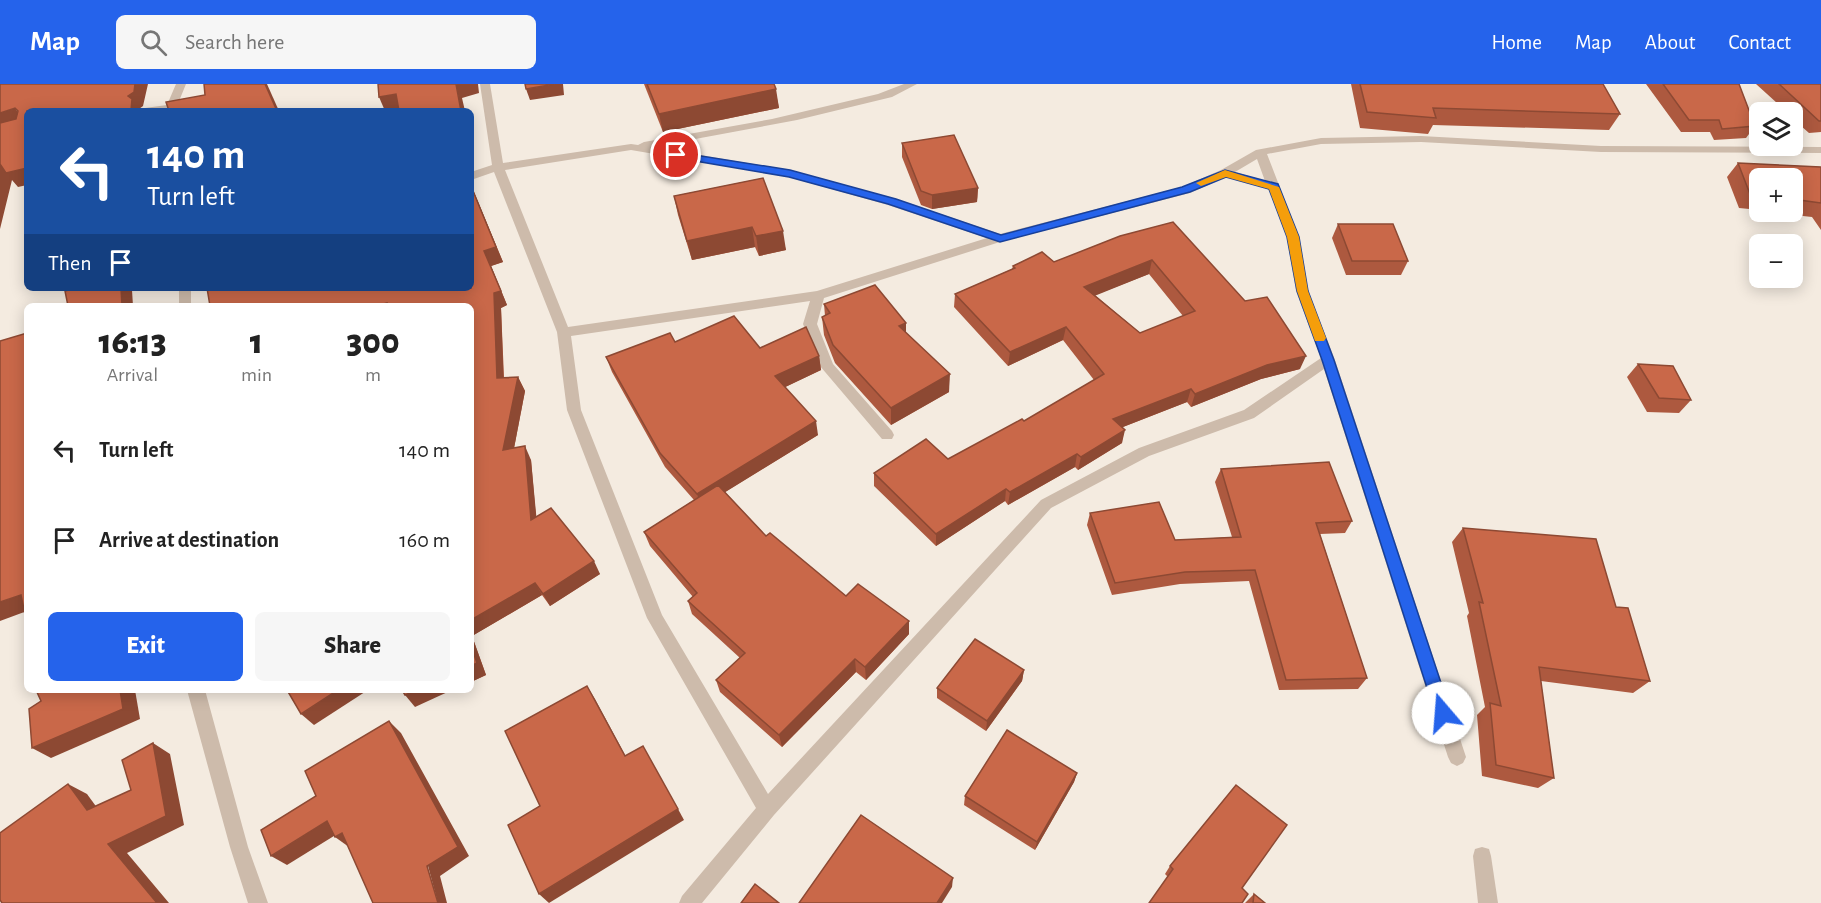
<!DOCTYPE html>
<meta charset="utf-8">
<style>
:root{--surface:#fff;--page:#f6f6f6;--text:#222;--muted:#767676;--accent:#2563eb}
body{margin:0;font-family:"Alegreya Sans",sans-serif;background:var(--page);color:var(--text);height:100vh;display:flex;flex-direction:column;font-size:22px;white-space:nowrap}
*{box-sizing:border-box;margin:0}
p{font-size:20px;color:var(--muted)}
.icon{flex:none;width:33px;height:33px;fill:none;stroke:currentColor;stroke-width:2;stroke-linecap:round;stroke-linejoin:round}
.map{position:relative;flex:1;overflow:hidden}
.side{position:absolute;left:24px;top:219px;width:450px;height:390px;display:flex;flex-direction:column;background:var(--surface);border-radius:9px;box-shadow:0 3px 15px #0003}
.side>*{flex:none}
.banner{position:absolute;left:24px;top:24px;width:450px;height:183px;border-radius:9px;box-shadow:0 3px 15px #0003;background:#1a4fa0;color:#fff;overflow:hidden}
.controls{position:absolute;left:1749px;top:18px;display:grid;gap:12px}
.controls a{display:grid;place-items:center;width:54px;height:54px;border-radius:9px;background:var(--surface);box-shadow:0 3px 15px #0003;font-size:30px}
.pin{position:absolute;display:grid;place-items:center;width:51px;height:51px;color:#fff;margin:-26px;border:3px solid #fff;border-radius:50%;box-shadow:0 2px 6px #0007}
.me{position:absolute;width:66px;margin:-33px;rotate:342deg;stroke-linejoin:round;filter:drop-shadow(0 0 4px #0008)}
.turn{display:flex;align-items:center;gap:21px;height:126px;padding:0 24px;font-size:27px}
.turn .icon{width:78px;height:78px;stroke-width:2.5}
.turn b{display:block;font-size:42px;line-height:51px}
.then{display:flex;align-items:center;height:57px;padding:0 24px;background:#0003;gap:12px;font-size:22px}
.eta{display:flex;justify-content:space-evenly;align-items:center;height:102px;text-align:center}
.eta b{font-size:36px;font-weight:800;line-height:42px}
.button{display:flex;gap:12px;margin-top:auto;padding:12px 24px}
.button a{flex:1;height:69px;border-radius:9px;background:var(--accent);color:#fff;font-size:24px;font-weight:800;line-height:69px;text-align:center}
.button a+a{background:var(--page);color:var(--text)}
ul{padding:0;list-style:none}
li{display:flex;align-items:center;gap:18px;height:90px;padding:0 24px}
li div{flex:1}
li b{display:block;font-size:22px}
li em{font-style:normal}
header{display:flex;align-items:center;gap:36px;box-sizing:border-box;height:84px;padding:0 30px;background:var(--accent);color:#fff}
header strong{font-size:28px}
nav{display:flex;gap:33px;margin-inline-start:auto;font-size:21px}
.search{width:420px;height:54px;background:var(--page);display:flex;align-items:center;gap:15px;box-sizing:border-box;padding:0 21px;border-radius:9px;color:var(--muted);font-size:22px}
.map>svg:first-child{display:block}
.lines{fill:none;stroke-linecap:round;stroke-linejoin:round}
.street{fill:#cdbbab;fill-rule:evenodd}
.wall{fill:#ad593f;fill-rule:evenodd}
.shaded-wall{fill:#8d4933}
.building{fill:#c96849;stroke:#8d4933;stroke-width:1.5;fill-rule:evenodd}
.route{fill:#2563eb;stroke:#184099;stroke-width:1.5}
.slow{fill:#f59e0b}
</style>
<header>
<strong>Map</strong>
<div class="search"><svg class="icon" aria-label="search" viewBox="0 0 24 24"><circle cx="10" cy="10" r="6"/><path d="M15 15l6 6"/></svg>Search here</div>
<nav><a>Home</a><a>Map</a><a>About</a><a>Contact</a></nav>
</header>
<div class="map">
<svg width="1821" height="819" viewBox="0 0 1821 819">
<rect width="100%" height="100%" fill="#f4ebe0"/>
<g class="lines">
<!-- street -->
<g class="street">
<path d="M176,0H186L175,27H140L145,24L167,21Z"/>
<path d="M480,0H490L503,79L631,60L638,61L644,58L772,35L878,10L904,0H917L892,13L797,36L652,63L790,86L896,115L1000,150L1182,103L1221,86L1256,66L1321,54L1421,52L1601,62L1821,63V69L1601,68L1421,58L1321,60L1267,70L1299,153L1308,207L1335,276L1466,673L1463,679L1457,682L1451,679L1448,673L1324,285L1254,334L1149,372L1051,424L774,731L702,819H679L682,812L756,724L647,534L567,326L557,248L494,88L471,96V88L492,81ZM631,66L789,93L888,121L987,154L817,207L568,243L505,86ZM1257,75L1265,97L1235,88ZM1226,93L1269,105L1287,153L1296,207L1321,274L1244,326L1139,364L1041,416L768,710L662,531L581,326L571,252L810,217L803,240L820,282L882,355H892L894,351L892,347L833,280L817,240L824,214L1003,157L1190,109Z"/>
<rect x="179" y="204" width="12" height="18"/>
<path d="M187,606H205L248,763L268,819H248L230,763Z"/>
<path d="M1482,763L1489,765L1491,772L1498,819H1478L1473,772L1475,765Z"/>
</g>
</g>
<!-- wall -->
<g class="wall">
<path d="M644,0H774L779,24L663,48Z"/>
<path d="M1351,0H1603L1620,30L1609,46L1433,41L1428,50L1360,44Z"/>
<path d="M1646,0H1739L1755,42L1746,54L1714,56L1710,48H1681Z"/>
<path d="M1756,0H1821V48L1809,49L1792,34V28H1787Z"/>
<path d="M902,59L978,104L977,118L932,125L921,121L902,73Z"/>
<path d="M1738,79L1821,83V146L1812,133L1768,128H1792V94H1760V126L1739,124L1727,93Z"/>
<path d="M763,94L786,166L759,172L755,163L692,176L678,131L674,112Z"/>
<path d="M471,101L503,178L491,182L507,221L501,224L504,293H518L525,307L514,364L531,376L536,433L600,490L550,522L542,511L472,552L486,591L471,598V222H210Z"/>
<path d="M1338,140L1408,177L1401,191H1346L1332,154Z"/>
<path d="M1120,152L1300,285L1261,295L1191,323L1187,318L1123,343L1122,359L1078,386L1075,383L1008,421L1005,417L936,462L874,402V389L948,375L1024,337L1094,296L1063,256L1008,282L954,223L955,210L1012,185L1013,182L1054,178ZM1149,190L1183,232L1140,249L1095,211Z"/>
<path d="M824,220L949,308L891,341L835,279L824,251L822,233L825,232Z"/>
<path d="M675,258L760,264L819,272L821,286L785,303L818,351L725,408L766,452L846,512L909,550L866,596L856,588L782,663L720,608L716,596L740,574L692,530L688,517L693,513L650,462L644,448L694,416L665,383L612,288L606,273Z"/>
<path d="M1638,280L1691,316L1679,329L1647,328L1627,293Z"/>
<path d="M1221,385L1352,437L1345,449L1320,450L1367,594L1358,605L1279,606L1249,497L1180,500L1112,511L1087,441L1090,429L1175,456L1232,453L1215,398Z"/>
<path d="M1463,444L1650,597L1633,609L1541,597L1554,694L1538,704L1482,692L1477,631L1485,623L1467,532L1469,529L1452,458Z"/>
<path d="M1024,586L1022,597L986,647L937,614V604Z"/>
<path d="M1077,689L1074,698L1035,766L964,721L965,712Z"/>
<path d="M1236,701L1168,793L1165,790L1170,782Z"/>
<path d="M1254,810L1265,819H1245Z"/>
</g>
<!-- shaded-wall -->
<g class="shaded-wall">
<path d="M135,0H148L143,22L139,25L141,27H131L128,12Z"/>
<path d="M265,0H267L279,27H277Z"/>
<path d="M456,0H478L479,9L462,14L465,27H461Z"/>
<path d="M555,0H563L564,11L530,16L526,5Z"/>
<path d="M776,5L779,24L663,48L659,30Z"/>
<path d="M396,10L403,25L385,27L379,13Z"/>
<path d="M15,24L26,39L0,46V29Z"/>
<path d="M0,80L27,84V101L18,103L12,96L0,145Z"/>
<path d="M471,101L503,178L491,182L507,221L501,224L504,308L497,294L484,167Z"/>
<path d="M978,104L977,118L932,125V111Z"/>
<path d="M752,143L755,163L692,176L687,157Z"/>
<path d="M783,147L786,166L759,172L756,152Z"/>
<path d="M1152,176L1149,190L1082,217L1084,203Z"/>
<path d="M121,204H130L132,206L133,222H122Z"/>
<path d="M906,239V257L899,242Z"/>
<path d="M1066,243L1063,256L1008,282L1010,268Z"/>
<path d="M819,272L821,286L777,307L775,292Z"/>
<path d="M1306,272L1300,285L1261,295L1191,323L1195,310L1267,281Z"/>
<path d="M950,290L949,308L891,341V324Z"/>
<path d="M518,293L525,307L511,380L503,366Z"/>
<path d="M1191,305L1187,318L1110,348L1113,335Z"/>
<path d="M816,337L818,351L701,423L697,410Z"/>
<path d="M1125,346L1122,359L1078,386L1081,373Z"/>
<path d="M525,362L531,376L538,450L531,436Z"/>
<path d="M1077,370L1075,383L1008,421L1010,408Z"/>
<path d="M1006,405L1005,417L936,462V450Z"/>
<path d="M594,477L600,490L550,522L543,510Z"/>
<path d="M535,499L542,511L472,552L486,591L471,598V536Z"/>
<path d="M21,511L27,527L0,537V518Z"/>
<path d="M909,537V550L866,596L865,583Z"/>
<path d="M855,575L856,588L782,663L779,651Z"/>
<path d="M1024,586L1022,597L986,647L987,637Z"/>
<path d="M587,602L595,615L632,684L625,672Z"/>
<path d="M120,606H135L140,635L51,674L32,664Z"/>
<path d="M338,606H368L314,641L301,630Z"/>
<path d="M417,606H452L415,623L405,611Z"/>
<path d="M389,637L401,649L469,772L440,792L447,819H438Z"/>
<path d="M153,659L170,670L184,741L127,769L169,819H157L108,760Z"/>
<path d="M1077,689L1074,698L1035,766L1037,758Z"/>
<path d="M68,700L87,710L106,736L87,726Z"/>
<path d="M678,725L684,736L549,819L539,810Z"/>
<path d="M327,737L342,747L287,781L271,772Z"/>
<path d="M342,749L349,763L335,753Z"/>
<path d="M953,794L952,803L942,819H937Z"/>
</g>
<!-- building -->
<g class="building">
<path d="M0,0H135L134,8L128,12L132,15L131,27H27V84L6,89L0,80V39L16,35L18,27L15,24L0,29Z"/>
<path d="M204,0H265L277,27H169L166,18L205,11Z"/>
<path d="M378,0H456L461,27H399L396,10L379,13Z"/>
<path d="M525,0H555L526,5Z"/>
<path d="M647,0H774L776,5L659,30Z"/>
<path d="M1360,0H1603L1620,30L1433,24L1436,34L1367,28Z"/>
<path d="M1663,0H1739L1755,42L1722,45L1719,36H1689Z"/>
<path d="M1779,0H1821V37H1819Z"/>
<path d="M954,51L978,104L932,111L921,107L902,59Z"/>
<path d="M1738,79L1821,83V119L1792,115V94H1760V111L1750,110Z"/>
<path d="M763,94L783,147L756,152L752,143L687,157L674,112Z"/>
<path d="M471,102L496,163L484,167L501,207L494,209L497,294L518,293L503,366L525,362L531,436L551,424L594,477L543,510L535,499L471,536V222H387V219L376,222H210L207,204H471Z"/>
<path d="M1173,138L1245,217L1267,213L1306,272L1267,281L1195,310L1191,305L1113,335L1125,346L1081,373L1077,370L1010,408L1006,405L936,450L874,389L926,355L948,375L1022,335L1024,337L1104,290L1066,243L1010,268L955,210L1015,184L1013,182L1042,168L1054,178L1120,152ZM1152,176L1195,227L1140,249L1084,203Z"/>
<path d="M1338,140H1393L1408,177H1352Z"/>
<path d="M875,201L906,239L899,242L950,290L891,324L833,261L822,233L830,229L824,220Z"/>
<path d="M76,204H121L122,222H68L65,207Z"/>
<path d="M734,232L760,264L806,243L819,272L775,292L816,337L697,410L660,369L606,273L670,249L675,258Z"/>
<path d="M27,249V540L21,511L0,518V257Z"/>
<path d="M1638,280L1673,282L1691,316L1659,314Z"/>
<path d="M1329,378L1352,437L1316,439L1367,594L1286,596L1255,486L1185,488L1115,499L1090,429L1159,418L1175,456L1241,453L1221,385Z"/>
<path d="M718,401L766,452L770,449L846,512L858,500L909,537L865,583L855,575L779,651L716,596L745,569L688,517L697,509L644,448Z"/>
<path d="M1463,444L1596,455L1616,523L1628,524L1650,597L1539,583L1554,694L1496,681L1490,619L1501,622L1479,518L1483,519Z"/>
<path d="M975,555L1024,586L987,637L937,604Z"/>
<path d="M471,562L477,579L471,582Z"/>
<path d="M587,602L625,672L643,662L678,725L539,810L508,741L540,722L505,647Z"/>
<path d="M36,606H120L123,625L32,664L29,625L41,617Z"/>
<path d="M287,606H338L301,630Z"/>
<path d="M402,606H417L405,611Z"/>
<path d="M389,637L458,763L427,782L438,819H373L342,749L335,753L327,737L271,772L261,746L316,712L305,687Z"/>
<path d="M1007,646L1077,689L1037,758L965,712Z"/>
<path d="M153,659L166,732L108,760L157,819H2L0,816V749L68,700L87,726L131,706L122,676Z"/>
<path d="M1236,701L1287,741L1242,804L1248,810L1242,819H1149L1173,785L1170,782Z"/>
<path d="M861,731L953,794L937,819H799Z"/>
<path d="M755,800L779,819H741Z"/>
<path d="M1254,810L1265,819H1253Z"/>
</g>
<!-- route -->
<path class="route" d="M676,68L790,86L896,115L1001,151L1182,103L1225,86L1278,100L1299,153L1308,207L1334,276L1451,629L1449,634L1443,636L1438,634L1435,629L1322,276L1297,207L1287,153L1269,105L1226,93L1190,108L1000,158L888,120L789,93L672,73V69Z"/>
<!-- slow -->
<path class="slow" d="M1225,86L1279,103L1299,153L1308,207L1326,254L1324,257H1315L1314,254L1297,207L1287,153L1269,105L1226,93L1201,102L1196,99Z"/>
</svg>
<div class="controls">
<a><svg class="icon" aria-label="layers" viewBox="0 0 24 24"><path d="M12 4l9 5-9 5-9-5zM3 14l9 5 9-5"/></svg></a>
<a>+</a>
<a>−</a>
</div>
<div class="pin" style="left:676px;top:71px;background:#d93025"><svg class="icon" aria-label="arrive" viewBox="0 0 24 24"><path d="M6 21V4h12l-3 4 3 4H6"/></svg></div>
<svg class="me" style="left:1443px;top:629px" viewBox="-20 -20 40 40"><circle r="19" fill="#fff"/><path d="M0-13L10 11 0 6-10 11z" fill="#2563eb"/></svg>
<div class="banner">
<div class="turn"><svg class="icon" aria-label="left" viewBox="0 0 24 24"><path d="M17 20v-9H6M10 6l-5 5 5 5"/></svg><div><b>140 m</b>Turn left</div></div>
<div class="then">Then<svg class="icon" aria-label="arrive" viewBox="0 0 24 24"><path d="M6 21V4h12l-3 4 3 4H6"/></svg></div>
</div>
<section class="side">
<div class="eta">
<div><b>16:13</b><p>Arrival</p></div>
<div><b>1</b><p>min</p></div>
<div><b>300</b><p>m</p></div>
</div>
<ul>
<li><svg class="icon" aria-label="left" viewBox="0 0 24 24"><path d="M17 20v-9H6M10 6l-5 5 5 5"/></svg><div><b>Turn left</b></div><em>140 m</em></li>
<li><svg class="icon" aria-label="arrive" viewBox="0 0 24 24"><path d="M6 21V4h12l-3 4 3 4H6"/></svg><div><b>Arrive at destination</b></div><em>160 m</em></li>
</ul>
<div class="button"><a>Exit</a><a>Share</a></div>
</section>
</div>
